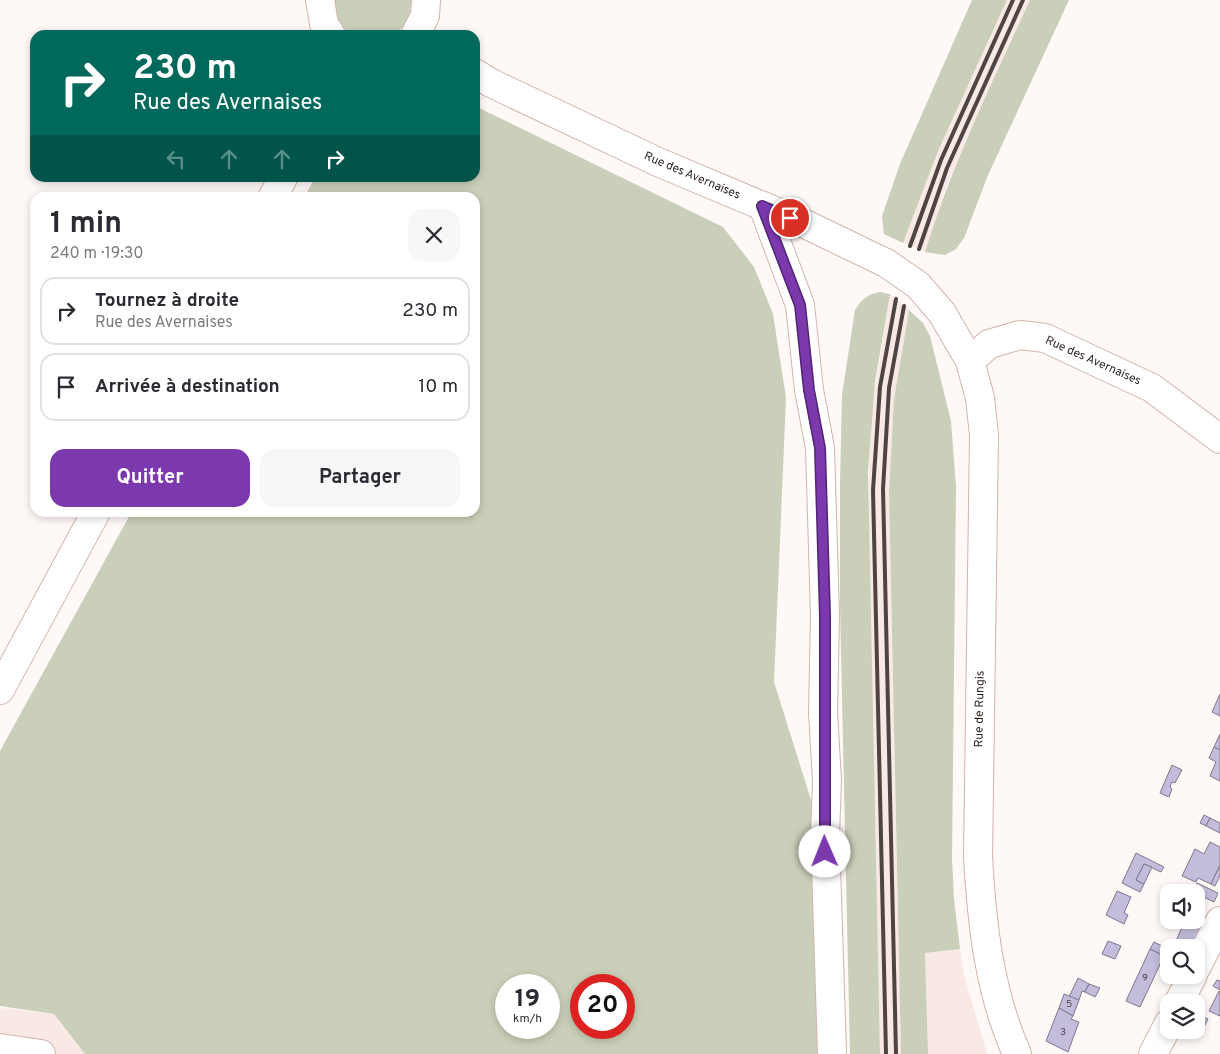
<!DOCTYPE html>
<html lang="fr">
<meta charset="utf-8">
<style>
:root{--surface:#fff;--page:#f7f7f7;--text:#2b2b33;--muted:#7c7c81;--line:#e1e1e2;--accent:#7c39ae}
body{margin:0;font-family:Overpass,sans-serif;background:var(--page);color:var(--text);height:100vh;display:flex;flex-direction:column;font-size:19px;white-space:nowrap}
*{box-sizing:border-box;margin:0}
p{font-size:16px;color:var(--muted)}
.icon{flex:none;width:28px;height:28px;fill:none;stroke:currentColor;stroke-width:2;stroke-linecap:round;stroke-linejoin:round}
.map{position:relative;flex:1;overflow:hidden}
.sheet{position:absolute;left:30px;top:192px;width:450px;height:325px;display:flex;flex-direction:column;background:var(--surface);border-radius:15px;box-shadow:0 2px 8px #0003}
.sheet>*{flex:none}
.banner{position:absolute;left:30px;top:30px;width:450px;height:152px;border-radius:15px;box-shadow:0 2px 8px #0003;background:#00695c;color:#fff;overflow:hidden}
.fabs{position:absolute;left:1160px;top:884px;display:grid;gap:10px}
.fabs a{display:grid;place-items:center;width:45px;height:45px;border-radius:10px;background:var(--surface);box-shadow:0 2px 8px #0003;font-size:25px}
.speed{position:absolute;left:495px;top:974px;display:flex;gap:10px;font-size:25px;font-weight:700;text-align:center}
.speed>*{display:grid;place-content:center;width:65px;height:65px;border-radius:50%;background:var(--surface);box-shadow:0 2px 8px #0003;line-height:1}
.speed small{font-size:12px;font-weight:400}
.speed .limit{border:8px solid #d22;background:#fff;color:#111}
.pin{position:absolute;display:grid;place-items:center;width:42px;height:42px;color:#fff;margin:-21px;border:2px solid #fff;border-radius:50%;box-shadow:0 1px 5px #0007}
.me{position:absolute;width:55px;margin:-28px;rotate:359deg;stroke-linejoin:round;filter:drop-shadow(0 0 4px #0008)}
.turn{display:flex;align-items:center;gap:18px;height:105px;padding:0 20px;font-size:22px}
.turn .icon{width:65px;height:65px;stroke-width:2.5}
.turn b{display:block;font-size:35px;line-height:42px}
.lanes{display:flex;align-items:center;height:48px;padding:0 20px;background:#0003;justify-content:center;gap:25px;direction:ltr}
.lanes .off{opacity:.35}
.round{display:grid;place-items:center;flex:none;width:52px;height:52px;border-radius:15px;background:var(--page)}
.overview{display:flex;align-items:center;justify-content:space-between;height:85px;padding:0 20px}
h1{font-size:30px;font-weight:700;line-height:38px}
.primary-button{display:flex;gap:10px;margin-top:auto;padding:10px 20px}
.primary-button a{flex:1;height:58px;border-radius:15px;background:var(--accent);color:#fff;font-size:20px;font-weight:700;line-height:58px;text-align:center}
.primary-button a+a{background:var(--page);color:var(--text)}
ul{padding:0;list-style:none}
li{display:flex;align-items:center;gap:15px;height:68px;margin:0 10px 8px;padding:0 10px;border:2px solid var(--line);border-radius:15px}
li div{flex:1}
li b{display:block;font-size:19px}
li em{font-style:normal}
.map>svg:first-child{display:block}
.built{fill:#f8e9e4}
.green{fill:#c9cfb8;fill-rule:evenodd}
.building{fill:#c3bcda;stroke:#7d788e}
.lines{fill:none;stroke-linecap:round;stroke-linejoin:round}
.minor-casing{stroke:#d0b5ac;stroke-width:30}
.major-casing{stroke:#d0b5ac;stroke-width:30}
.minor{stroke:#fff;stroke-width:28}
.major{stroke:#fff;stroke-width:28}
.rail{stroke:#4e4542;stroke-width:4}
.route-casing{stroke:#512571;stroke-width:12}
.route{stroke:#7c39ae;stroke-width:9}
.labels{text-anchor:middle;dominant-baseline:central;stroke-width:5;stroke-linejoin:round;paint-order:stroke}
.number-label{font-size:10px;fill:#50464c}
.street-label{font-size:12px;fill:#291f1c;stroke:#fff}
</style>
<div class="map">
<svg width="1220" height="1054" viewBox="0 0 1220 1054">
<rect width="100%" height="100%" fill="#fef8f6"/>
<!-- built -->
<g class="built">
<path d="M1007,0H1030L967,138L945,190L925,252L903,243L938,151Z"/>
<path d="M890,294L909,310L894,399L889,492L901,1054H880L868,520L870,422Z"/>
<path d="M960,949L964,975L987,1054H928L925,953Z"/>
<path d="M0,1008L54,1014L85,1054H0Z"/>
</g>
<!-- green -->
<g class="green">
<path d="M333,0H413L408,20L395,35H352C339,26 335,15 333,0Z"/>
<path d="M972,0H1007L938,151L903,243L884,234L882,216L900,164Z"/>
<path d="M1030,0H1069L988,175L964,238L956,249L945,255L925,252C952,164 992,83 1030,0Z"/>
<path d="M475,106L723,227L754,267L773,314L786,398L774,682L811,800L818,1054H85L54,1014L0,1006V751L131,513L475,512V198L304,197L315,178H475ZM506,985H549V1028H506ZM581,985H624V1028H581Z"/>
<path d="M880,292L890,294L875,382L868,471L880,1054H850L840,607V481L842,395L855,310C862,299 868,294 880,292Z"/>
<path d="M909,310L923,323L930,336L951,421L956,487L952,859L954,899L960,949L925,953L928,1054H901L889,492L894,399Z"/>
</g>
<!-- building -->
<g class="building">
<path d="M1220,694V716L1212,712Z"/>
<path d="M1220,734V750L1214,747Z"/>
<path d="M1214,747L1220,750V781L1210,776L1216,762L1209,758Z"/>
<path d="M1172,765L1182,770L1175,783L1172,782L1170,787L1172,789L1169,797L1160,793Z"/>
<path d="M1204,815L1210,818L1206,826L1200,823Z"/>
<path d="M1210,818L1220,823V833L1206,826Z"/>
<path d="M1210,842L1220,847V865L1211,884L1198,878L1196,882L1182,876L1195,849L1204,854Z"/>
<path d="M1136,853L1164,867L1161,872L1144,864L1136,880L1144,884L1140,892L1122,883Z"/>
<path d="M1144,864L1152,867L1144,884L1136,880Z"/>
<path d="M1220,865V876L1215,886L1211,884Z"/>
<path d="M1197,883L1218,893L1214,902L1193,892Z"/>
<path d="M1117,891L1131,897L1124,913L1128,915L1124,924L1106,915Z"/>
<path d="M1185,920H1196L1203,923L1191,948H1173Z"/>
<path d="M1108,941L1121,946L1115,959L1102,954Z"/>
<path d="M1154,942L1168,949L1164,956L1150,949Z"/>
<path d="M1150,949L1164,956L1140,1007L1126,1001Z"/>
<path d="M1078,978L1089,984L1085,992L1082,991L1079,1000L1069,997Z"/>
<path d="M1217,980L1220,981V990L1213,986Z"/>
<path d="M1089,984L1100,988L1095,997L1085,992Z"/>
<path d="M1219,991L1220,992V1016L1209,1011Z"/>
<path d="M1064,994L1079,1000L1073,1016L1059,1008Z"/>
<path d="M1059,1008L1073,1016L1071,1019L1079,1022L1068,1052L1046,1041Z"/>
<path d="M1196,1014L1208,1019L1203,1029L1196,1026Z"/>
</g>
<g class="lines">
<defs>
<g id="minor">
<path d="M272,198L283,178"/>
<path d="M763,206L800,305L809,390L820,448L825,616L823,712L827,781L825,834L832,1054"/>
<path d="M970,361L989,344L1020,335L1045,338L1152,388L1220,439"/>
<path d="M0,690L96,512"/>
<path d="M1196,968L1220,921"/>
<path d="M1179,1002L1193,975"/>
<path d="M0,1048L41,1054"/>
<path d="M1153,1054L1169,1023"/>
</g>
<g id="major">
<path d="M320,0L324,24L331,35"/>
<path d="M415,35L425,16L426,0"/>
<path d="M475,73L491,83L658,162L803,223L886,263L918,285L942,313L970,361L980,398L984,435L978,857C982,925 989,991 1017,1054"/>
</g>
</defs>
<!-- minor casing -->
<use href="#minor" class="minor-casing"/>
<!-- major casing -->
<use href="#major" class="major-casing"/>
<!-- minor -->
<use href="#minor" class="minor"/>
<!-- major -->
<use href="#major" class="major"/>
<!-- rail -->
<g class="rail">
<path d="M910,246L941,160L1013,0"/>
<path d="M919,249L947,168L1023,0"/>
<path d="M886,1054L873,490L880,387L896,299"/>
<path d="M896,1054L883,489L889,388L904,306"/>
</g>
</g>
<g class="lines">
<defs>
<path id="route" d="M790,218L762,206L800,305L809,390L820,448L825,616V852"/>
</defs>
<!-- route casing -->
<use href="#route" class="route-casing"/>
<!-- route -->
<use href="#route" class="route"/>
</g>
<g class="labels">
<!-- number labels -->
<g class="number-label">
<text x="1145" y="978">9</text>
<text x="1069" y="1004">5</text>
<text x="1063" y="1032">3</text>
</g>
<!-- street labels -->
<g class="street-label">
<text transform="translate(692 176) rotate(23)">Rue des Avernaises</text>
<text transform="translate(1093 361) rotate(24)">Rue des Avernaises</text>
<text transform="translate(980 709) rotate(-89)">Rue de Rungis</text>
</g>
</g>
</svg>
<div class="fabs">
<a><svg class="icon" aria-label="sound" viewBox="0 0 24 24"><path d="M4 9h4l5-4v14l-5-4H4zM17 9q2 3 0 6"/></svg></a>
<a><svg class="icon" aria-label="search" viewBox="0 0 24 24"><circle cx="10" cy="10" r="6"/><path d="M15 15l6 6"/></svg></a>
<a><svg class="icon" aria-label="layers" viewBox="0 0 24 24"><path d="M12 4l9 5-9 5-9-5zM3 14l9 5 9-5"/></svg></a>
</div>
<div class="speed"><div>19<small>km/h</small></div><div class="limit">20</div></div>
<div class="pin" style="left:790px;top:218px;background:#d93025"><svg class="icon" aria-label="arrive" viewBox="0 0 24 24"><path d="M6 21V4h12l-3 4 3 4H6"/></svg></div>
<svg class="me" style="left:825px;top:852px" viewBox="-20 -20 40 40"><circle r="19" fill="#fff"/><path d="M0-13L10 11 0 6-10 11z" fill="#7c39ae"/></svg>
<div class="banner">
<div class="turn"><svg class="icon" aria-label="right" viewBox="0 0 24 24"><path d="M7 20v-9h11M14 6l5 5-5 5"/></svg><div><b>230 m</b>Rue des Avernaises</div></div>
<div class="lanes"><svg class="icon off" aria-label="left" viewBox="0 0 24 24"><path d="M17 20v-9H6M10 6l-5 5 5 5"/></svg><svg class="icon off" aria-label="ahead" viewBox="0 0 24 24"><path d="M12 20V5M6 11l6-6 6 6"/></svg><svg class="icon off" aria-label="ahead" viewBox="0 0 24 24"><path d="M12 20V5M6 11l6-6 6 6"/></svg><svg class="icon" aria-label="right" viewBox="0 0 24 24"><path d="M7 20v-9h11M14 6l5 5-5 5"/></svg></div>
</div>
<section class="sheet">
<div class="overview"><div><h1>1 min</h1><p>240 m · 19:30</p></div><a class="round"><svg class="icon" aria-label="close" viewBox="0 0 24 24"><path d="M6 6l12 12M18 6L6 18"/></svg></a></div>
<ul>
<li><svg class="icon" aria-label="right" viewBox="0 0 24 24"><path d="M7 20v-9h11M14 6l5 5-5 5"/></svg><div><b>Tournez à droite</b><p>Rue des Avernaises</p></div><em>230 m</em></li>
<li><svg class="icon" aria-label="arrive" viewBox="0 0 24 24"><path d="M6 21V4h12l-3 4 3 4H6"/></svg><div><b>Arrivée à destination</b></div><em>10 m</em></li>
</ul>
<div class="primary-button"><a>Quitter</a><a>Partager</a></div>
</section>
</div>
